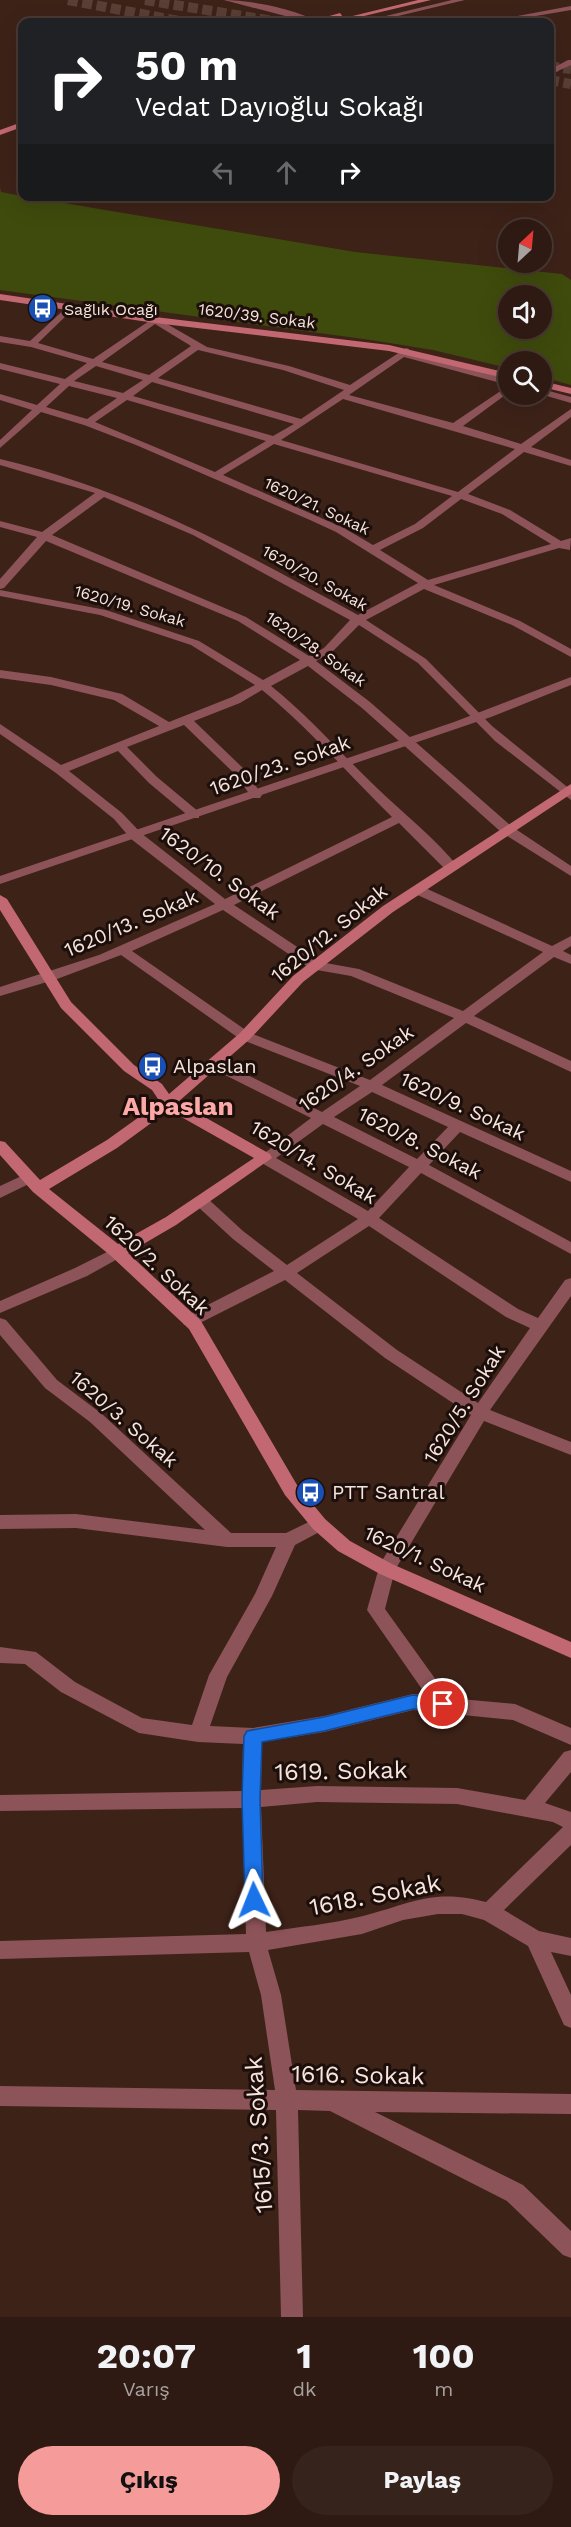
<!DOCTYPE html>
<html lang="tr">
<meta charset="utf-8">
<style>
:root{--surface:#2e1a12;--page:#36231b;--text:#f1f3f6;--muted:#a7a19f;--line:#493832;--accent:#f59b99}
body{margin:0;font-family:"Work Sans",sans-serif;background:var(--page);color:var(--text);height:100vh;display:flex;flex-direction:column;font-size:22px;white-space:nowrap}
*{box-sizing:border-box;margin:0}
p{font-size:20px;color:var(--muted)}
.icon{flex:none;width:33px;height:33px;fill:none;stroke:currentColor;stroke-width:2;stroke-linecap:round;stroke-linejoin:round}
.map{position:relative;height:2317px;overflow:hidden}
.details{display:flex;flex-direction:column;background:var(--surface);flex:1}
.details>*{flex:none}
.guide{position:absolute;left:18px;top:18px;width:536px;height:183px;border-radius:12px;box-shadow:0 6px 24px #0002,0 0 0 2px var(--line);background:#202124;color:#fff;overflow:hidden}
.needle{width:39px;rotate:26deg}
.fabs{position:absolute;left:498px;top:219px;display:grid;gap:12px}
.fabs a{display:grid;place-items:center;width:54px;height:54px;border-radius:50%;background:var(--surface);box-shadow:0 6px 24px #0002,0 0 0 2px var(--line);font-size:30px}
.pin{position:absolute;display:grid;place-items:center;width:51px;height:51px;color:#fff;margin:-26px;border:3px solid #fff;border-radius:50%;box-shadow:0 2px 6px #0007}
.me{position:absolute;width:66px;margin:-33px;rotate:358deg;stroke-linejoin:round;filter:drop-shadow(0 0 4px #0008)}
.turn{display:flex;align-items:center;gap:21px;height:126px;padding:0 18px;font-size:27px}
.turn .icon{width:78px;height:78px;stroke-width:2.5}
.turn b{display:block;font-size:42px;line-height:51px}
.lanes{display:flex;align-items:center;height:57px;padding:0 18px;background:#0003;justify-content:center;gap:30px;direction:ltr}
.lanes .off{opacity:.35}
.eta{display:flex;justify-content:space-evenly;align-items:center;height:102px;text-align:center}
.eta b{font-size:36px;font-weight:700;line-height:42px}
.primary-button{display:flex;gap:12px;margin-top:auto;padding:12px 18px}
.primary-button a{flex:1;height:69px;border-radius:36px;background:var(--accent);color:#111;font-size:24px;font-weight:700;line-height:69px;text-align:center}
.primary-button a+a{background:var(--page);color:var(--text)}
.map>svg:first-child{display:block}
.green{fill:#3f4b0d;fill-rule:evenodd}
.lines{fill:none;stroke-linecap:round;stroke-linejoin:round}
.motorway-tunnel{stroke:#593f36;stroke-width:10;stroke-dasharray:10 4.5;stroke-linecap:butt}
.minor{fill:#8c5358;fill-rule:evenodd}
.tertiary{fill:#8c5358;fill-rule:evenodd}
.secondary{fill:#c26872;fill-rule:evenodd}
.route{fill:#1a73e8;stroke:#114b97;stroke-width:1.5}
.labels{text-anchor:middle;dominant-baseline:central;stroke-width:6;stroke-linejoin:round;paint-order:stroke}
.far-poi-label{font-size:16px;fill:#f7e4dd;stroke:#1c0f0b;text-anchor:start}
.far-street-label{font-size:16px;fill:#f7e4dd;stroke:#1c0f0b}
.street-label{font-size:20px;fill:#f7e4dd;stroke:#1c0f0b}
.poi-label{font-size:20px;fill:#f7e4dd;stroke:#1c0f0b;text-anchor:start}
.near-street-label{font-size:24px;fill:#f7e4dd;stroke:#1c0f0b}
.district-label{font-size:26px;font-weight:bold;fill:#fda9a7;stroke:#1c0f0b}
</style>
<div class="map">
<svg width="571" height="2317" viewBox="0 0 571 2317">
<rect width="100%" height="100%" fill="#3d2218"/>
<!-- green -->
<path class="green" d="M0,187L1,192L22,196L355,252L562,274L571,280V385L542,377V362H508V368L433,350L371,340L0,290ZM508,296H542V328H508Z"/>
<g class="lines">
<!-- motorway-tunnel -->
<g class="motorway-tunnel">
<path d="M68,0L184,22"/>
<path d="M145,0L279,22"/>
<path d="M549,66L571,69"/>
<path d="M549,80L571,84"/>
</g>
<!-- minor -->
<g class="minor">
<path d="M224,0C249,0 297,9 317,22H308Z"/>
<path d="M452,0H465L373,22L369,20Z"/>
<path d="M571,6V10L500,22H486Z"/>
<path d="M568,60H571V65L549,75V70Z"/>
<path d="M69,305L72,306V310L38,343L93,359L155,317L207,347L289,366L350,385L406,348L409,349V353L508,379V385L404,357L349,395L453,423L508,386V393L463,426L521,444L571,409V417L531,447L571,460V466L524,452L468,494L510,510L561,541L571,538L570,550L559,548L434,585L520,621L571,649V657L512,625L424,589L366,620L426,659L492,726L571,790V800L495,741L418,663L359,625L332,652L316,661L370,702L511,826L571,866V876L501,832L362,708L308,666L271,686C310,717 341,754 377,788C403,813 436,839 459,868L452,872L447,871L399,823L234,905L320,962L359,969L463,1011L543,952L413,893L411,890L413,887H423L552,946L571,936V946L563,951L571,955V964L554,957L474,1016L571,1061V1072L466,1023L382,1085L571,1171V1182L460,1132L429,1165L571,1242V1254L421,1173L379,1218L518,1309L538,1318L565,1280L571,1278V1296L490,1410L571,1442V1455L484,1421L395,1570L385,1609L449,1698L515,1704L571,1728V1745L513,1720L413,1710L324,1732L262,1742L261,1790L317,1786L457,1788L525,1800L564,1752L571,1750V1772L545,1803L571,1812V1845L504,1910L539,1931L571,1938V1956L551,1952L571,1995V2028L564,2025L528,1946L484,1920L462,1914H438L403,1920L362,1934L268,1950L281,1995L296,2090L571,2094V2114L375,2112L523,2185L571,2231V2258L563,2255L507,2201L330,2111L298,2110L303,2317H281L276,2110L0,2106V2086L275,2090L261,1995L249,1952L0,1959V1941L246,1934L242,1808L0,1811V1795L242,1791L243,1744L198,1742L139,1733L61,1692L25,1664L0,1663V1647L36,1652L75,1682L142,1718L192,1725L209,1675L255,1594L276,1547H227L76,1528L0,1529V1515L76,1514L205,1530L90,1422L45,1388L0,1335V1318L6,1320L57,1380L102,1414L231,1533H286L319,1517L325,1519L328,1524L325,1529L295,1545L272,1596L227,1677L210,1726L253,1728L324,1716L413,1694L426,1695L367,1610L380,1564L471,1415L385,1358L285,1280L196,1325H184L182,1321L184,1317L274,1271L233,1239L196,1205L193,1201L196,1197H206L243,1231L287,1265L358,1219L260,1162L258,1158L311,1118L209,1067L207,1064L209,1061H219L322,1112L360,1086L240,1039L121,955L57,979L0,996V987L99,955L215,904L131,839L114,819L56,773L0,734V724L61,765L159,726L114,700L51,685L0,678V670L51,677L122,694L169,722L232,697L255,685L191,645L100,615L0,596V590L106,610L199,641L263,680L300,660L238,621L46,541L4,588L0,589V579L37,537L0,527V521L42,532L95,493L0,465V459C133,491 239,550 358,615L418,583L336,532L310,520L136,445L84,425L41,412L0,448V440L32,410L0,400V394L37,405L60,384L0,369V363L65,379L87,363L31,347L0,342V336L30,341ZM155,324L191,346L149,375L102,362ZM198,350L283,370L344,390L301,419L158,378ZM96,366L143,380L123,393L74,381ZM152,382L294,424L273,436L133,396ZM69,386L117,398L87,419L46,407ZM343,399L515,449L458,492L281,440ZM127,400L266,441L215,472L95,422ZM274,444L452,496L415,524L373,545L344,528L223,475ZM104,497L193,535L350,620L324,648L309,656L246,617L52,535ZM461,499L502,514L551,544L428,580L380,550L423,528ZM262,690C309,728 349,775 392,817L225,899L141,833L122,813L69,771L118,751L149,783L191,818H199V812L157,777L127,747L184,725L237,776L252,798H260L262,795L245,770L194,721L240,703ZM223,910L311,969L351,976L454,1018L370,1080L250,1033L132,951ZM372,1092L448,1127L417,1159L334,1117ZM323,1124L409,1167L368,1211L276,1158ZM369,1226L506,1317L530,1328L478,1403L397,1350L297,1273ZM317,1802L457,1804L553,1822L563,1827L486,1902C433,1888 412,1903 363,1916C331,1924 298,1927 266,1932L261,1807Z"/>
<path d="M542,389L571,397V403L540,394Z"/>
<path d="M28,1173L36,1178L33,1182L0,1198V1186Z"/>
<path d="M117,1247L123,1248L125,1252L123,1256L87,1276L0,1313V1301L75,1268Z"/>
</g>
<!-- tertiary -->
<path class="tertiary" d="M571,677V685L491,717L0,884V876L454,722Z"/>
<!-- secondary -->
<g class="secondary">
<path d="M418,0H431L339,22H328Z"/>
<path d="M340,13L343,17L319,22H308Z"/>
<path d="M22,122V127L0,135V130Z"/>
<path d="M0,294L155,317L389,345L508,373V379L389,351L155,323L0,300Z"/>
<path d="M542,381L571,388V394L542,387Z"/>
<path d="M571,784V794L393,912L303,982L250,1039L178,1102L270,1154L272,1158L176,1225L128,1253L201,1321L297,1485L325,1519L350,1541L392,1564L571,1642V1658L380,1574L338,1551L313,1529L285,1495L189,1329L111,1256L33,1192L0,1155V1141L5,1142L40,1180L107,1140L160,1102L152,1090L124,1071L61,1008L0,910V895L7,899L71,1002L134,1065L162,1084L169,1094L240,1033L293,976L383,906ZM169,1110L254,1158L166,1217L118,1244L49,1189L117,1148Z"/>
</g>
</g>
<!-- route -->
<path class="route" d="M413,1695L449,1699L451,1704L449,1709H413L324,1731L262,1742L260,1799L263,1900L261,1906L254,1908L248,1906L245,1900L242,1799L244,1736L247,1731L324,1717Z"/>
<!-- icons -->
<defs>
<symbol id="bus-disc" viewBox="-11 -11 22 22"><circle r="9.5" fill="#1a4fb4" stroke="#1c0f0b"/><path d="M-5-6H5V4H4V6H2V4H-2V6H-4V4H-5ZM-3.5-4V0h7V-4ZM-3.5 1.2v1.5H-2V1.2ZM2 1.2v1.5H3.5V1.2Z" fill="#fff"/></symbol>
</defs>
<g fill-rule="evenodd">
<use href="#bus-disc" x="26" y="292" width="33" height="33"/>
<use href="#bus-disc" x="136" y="1050" width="33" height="33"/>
<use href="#bus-disc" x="294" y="1476" width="33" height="33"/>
</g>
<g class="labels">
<!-- far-poi labels -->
<g class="far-poi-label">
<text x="64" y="309">Sağlık Ocağı</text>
</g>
<!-- far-street labels -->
<g class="far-street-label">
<text transform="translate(257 316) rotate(7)">1620/39. Sokak</text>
<text transform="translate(317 506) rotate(25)">1620/21. Sokak</text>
<text transform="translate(315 578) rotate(29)">1620/20. Sokak</text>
<text transform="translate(130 606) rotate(16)">1620/19. Sokak</text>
<text transform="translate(316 649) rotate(35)">1620/28. Sokak</text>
</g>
<!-- street labels -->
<g class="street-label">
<text transform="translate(280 765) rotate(-19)">1620/23. Sokak</text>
<text transform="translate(220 873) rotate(36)">1620/10. Sokak</text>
<text transform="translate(131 923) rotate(-23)">1620/13. Sokak</text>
<text transform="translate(329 933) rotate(-39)">1620/12. Sokak</text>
<text transform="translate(356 1068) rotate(-35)">1620/4. Sokak</text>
<text transform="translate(463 1106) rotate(25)">1620/9. Sokak</text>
<text transform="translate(420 1143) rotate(27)">1620/8. Sokak</text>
<text transform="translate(314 1162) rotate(31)">1620/14. Sokak</text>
<text transform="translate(157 1265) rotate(43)">1620/2. Sokak</text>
<text transform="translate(464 1404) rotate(-58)">1620/5. Sokak</text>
<text transform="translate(124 1419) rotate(41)">1620/3. Sokak</text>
<text transform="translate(425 1559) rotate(25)">1620/1. Sokak</text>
</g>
<!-- poi labels -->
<g class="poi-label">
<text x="173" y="1066">Alpaslan</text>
<text x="332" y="1492">PTT Santral</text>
</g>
<!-- near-street labels -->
<g class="near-street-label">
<text transform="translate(341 1771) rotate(-1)">1619. Sokak</text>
<text transform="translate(375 1895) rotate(-11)">1618. Sokak</text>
<text transform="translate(358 2075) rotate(1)">1616. Sokak</text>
<text transform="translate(259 2135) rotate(-94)">1615/3. Sokak</text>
</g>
<!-- district labels -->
<g class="district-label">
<text x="178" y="1106">Alpaslan</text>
</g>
</g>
</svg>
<div class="fabs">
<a><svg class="needle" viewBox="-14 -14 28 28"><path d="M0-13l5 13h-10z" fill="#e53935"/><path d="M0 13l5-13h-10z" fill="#a7a19f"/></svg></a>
<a><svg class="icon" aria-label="sound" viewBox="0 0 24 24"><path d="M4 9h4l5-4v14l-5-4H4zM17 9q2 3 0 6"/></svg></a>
<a><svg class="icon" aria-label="search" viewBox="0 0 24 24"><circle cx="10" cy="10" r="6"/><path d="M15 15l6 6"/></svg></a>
</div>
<div class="pin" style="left:443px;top:1704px;background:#d93025"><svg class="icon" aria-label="arrive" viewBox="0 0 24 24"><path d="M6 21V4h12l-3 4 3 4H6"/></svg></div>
<svg class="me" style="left:254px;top:1900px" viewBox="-20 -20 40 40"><path d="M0-17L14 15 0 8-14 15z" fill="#1a73e8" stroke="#fff" stroke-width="4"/></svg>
<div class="guide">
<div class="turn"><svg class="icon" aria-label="right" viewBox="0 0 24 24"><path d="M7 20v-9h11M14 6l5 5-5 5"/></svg><div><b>50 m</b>Vedat Dayıoğlu Sokağı</div></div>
<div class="lanes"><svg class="icon off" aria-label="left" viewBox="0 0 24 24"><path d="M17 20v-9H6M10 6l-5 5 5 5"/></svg><svg class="icon off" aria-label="ahead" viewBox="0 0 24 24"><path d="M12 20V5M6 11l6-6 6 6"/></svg><svg class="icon" aria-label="right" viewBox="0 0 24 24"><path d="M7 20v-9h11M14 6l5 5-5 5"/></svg></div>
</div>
</div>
<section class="details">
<div class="eta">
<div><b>20:07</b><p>Varış</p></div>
<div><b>1</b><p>dk</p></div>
<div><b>100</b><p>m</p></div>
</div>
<div class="primary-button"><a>Çıkış</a><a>Paylaş</a></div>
</section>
